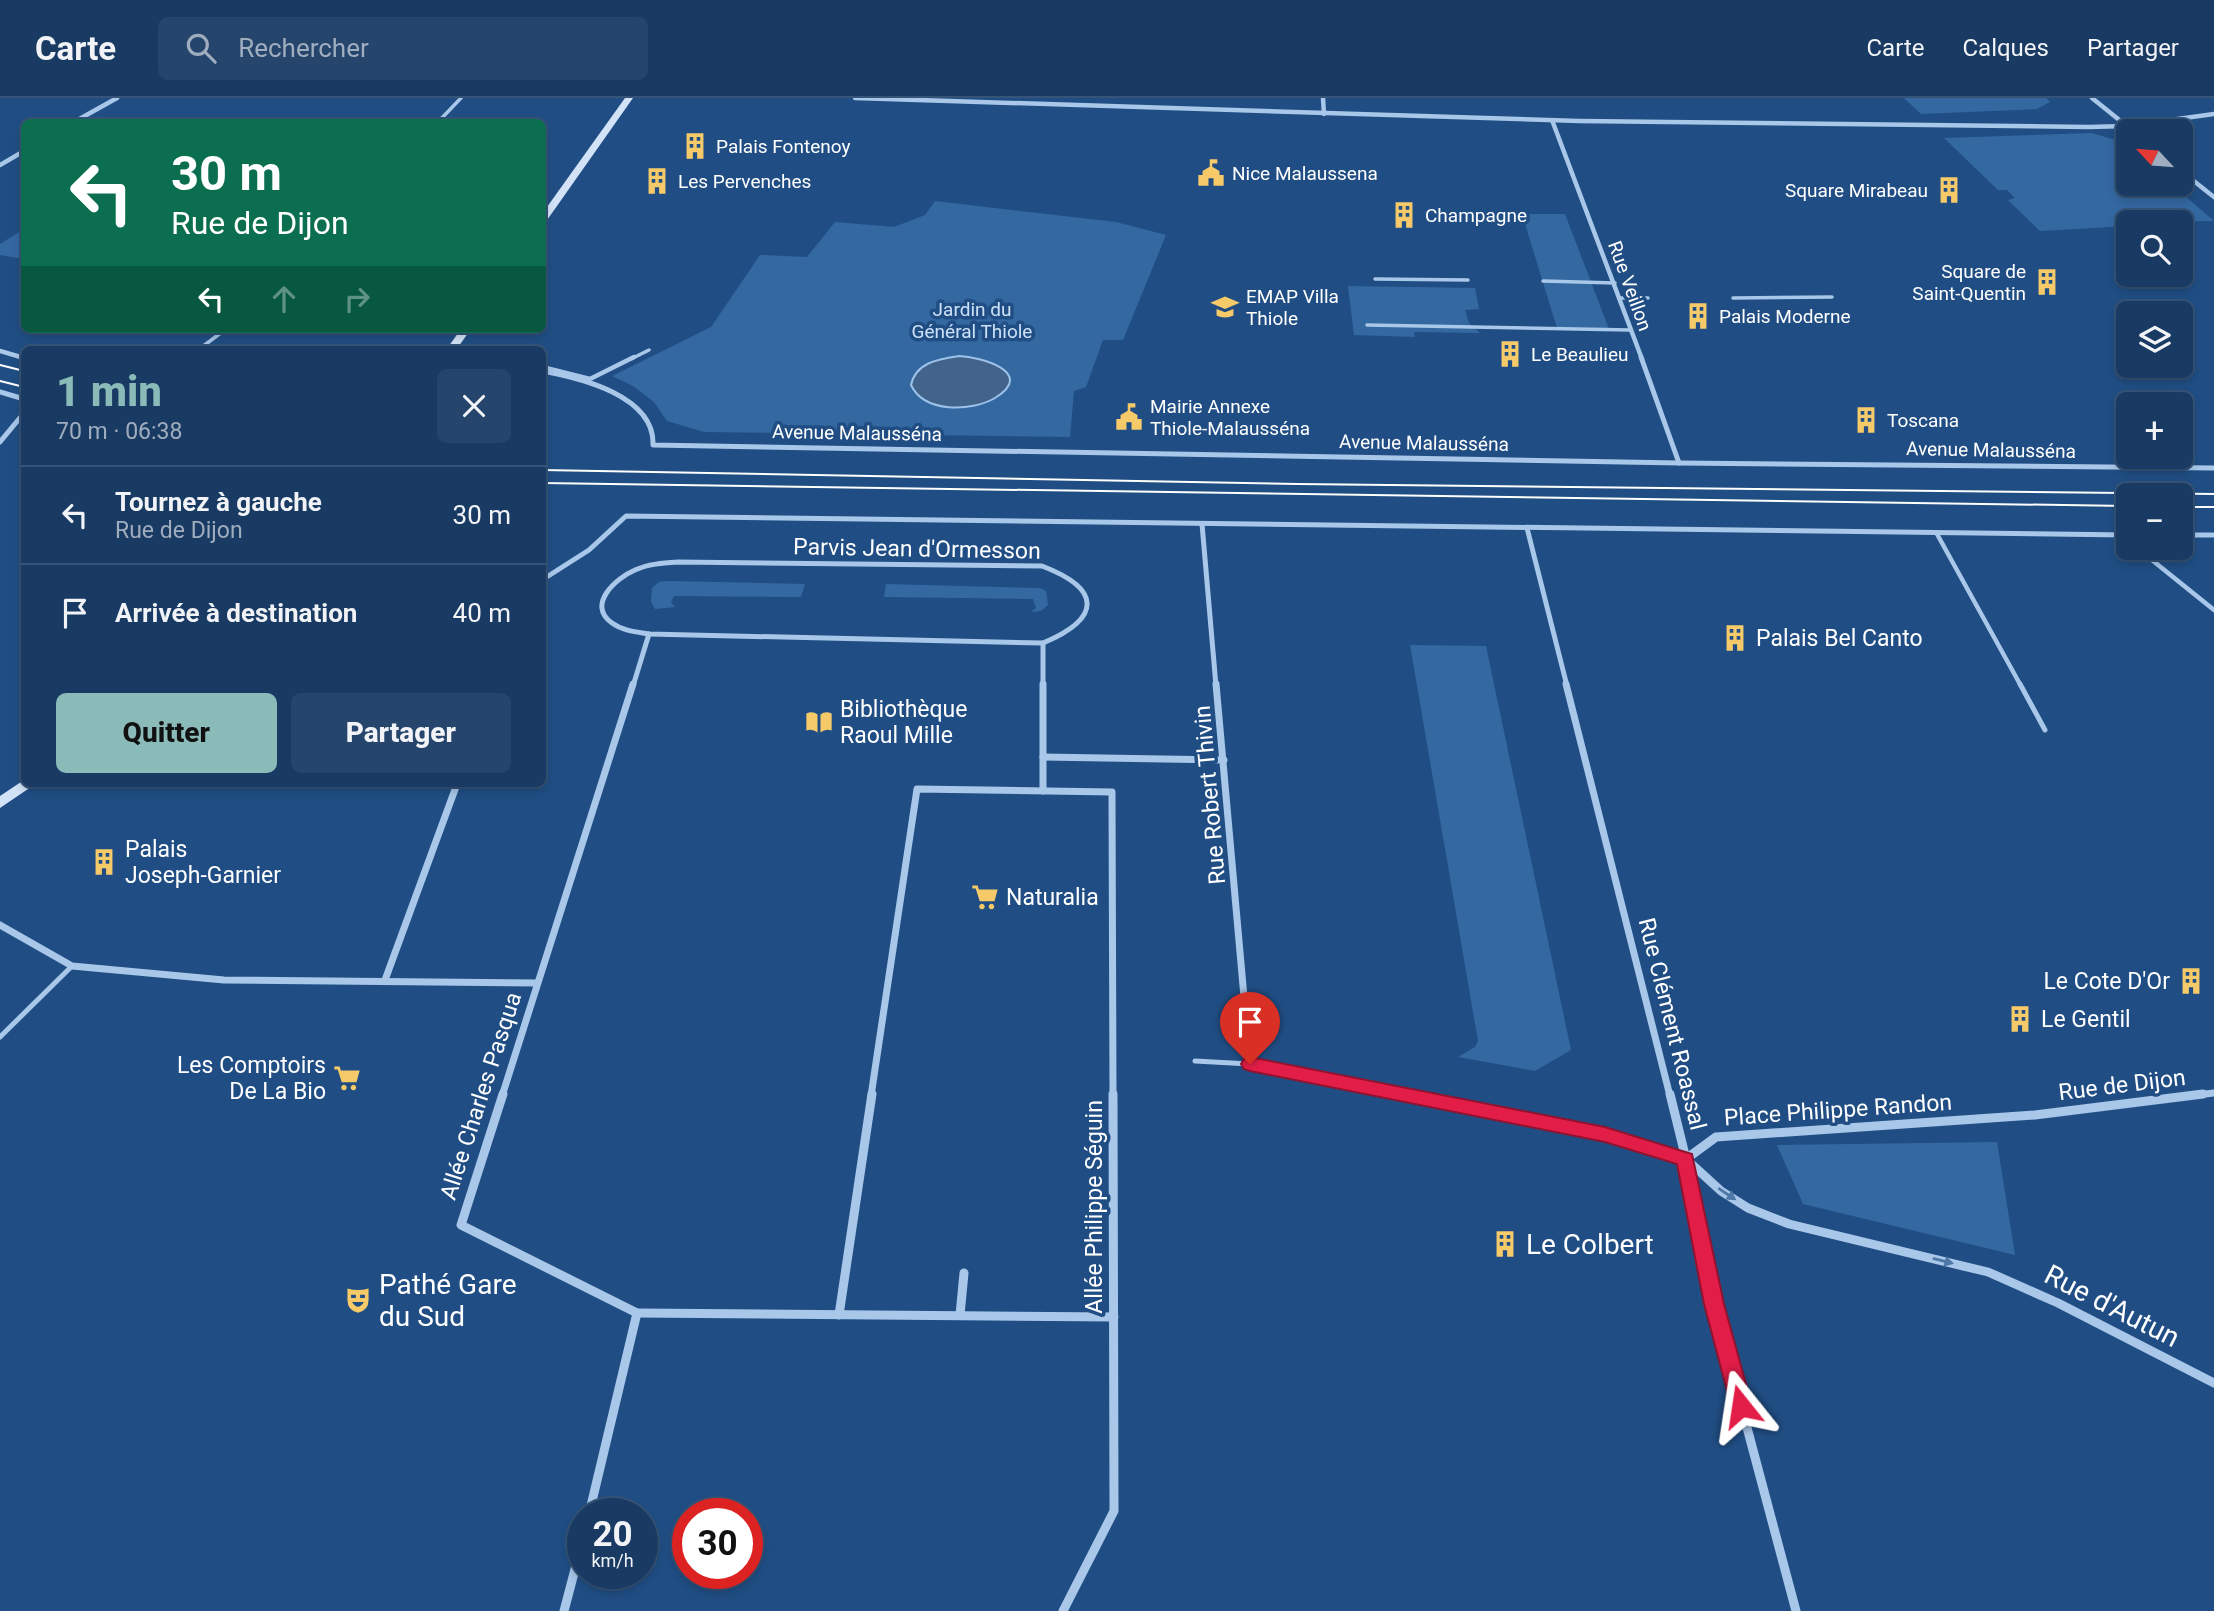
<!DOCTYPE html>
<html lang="fr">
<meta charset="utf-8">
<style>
:root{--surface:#183a63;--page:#25456c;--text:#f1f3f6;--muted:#9fadbe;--line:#365478;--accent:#8bbbb9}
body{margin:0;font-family:Roboto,sans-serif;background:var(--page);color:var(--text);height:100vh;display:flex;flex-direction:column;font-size:26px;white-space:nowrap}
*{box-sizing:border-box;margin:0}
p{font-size:23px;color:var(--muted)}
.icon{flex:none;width:38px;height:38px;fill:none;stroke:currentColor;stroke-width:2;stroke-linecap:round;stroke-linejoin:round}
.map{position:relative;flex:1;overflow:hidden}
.side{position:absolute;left:21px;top:248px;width:525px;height:441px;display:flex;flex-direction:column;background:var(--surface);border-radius:10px;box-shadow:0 4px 10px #0003,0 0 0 2px var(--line)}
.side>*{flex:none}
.top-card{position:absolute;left:21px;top:21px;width:525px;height:214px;border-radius:10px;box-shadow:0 4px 10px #0003,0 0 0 2px var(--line);background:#0b6e4f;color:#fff;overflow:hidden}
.needle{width:46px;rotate:296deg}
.controls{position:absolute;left:2116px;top:21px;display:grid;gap:14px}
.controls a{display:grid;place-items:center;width:77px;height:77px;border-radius:10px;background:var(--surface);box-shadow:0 4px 10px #0003,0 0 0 2px var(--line);font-size:35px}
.speed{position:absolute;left:567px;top:1400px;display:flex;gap:14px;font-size:35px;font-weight:700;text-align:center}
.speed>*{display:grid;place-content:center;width:91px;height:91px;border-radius:50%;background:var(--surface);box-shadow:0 4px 10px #0003,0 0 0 2px var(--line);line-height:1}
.speed small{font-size:18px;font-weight:400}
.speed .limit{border:10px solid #d22;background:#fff;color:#111}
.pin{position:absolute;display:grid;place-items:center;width:60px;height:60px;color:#fff;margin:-72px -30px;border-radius:50% 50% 50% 0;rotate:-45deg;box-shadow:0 0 7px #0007}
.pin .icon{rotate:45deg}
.me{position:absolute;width:77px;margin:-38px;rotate:345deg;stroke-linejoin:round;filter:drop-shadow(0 0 5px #0008)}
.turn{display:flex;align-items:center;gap:24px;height:147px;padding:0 35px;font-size:32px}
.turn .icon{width:91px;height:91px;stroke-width:2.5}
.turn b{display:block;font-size:49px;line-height:60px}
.lanes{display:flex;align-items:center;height:66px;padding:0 35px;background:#0003;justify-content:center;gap:35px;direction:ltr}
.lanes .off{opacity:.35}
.round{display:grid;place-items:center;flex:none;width:74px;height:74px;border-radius:10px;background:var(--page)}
.head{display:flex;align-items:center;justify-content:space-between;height:119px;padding:0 35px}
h1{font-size:42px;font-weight:800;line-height:52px;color:var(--accent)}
.cta{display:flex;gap:14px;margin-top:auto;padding:14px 35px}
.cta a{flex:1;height:80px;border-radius:10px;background:var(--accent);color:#111;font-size:28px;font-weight:800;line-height:80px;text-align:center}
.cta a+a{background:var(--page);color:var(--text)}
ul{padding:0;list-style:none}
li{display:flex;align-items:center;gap:21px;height:98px;padding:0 35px;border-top:2px solid var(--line)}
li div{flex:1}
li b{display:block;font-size:26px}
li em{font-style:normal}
header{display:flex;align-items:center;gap:42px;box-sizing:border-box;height:98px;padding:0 35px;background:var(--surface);border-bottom:2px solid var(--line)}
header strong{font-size:33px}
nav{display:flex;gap:38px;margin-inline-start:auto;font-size:24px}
.search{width:490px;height:63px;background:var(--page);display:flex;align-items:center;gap:18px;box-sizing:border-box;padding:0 24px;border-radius:10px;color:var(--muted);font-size:26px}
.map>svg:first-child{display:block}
.green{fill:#3468a1}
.water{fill:#42648a;stroke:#9cc2ea;stroke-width:2}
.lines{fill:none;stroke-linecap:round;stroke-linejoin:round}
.lane-far2{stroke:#a8c7e9;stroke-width:3.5}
.lane-far1{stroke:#a8c7e9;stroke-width:4.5}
.lane{stroke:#a8c7e9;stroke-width:5}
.street-far3{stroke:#a8c7e9;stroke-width:4.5}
.street-far2{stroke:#a8c7e9;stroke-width:5}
.street-far1{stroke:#a8c7e9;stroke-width:7}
.street{stroke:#a8c7e9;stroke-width:9}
.secondary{fill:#d3e3f7;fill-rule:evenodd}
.tram{stroke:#fff;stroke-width:2}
.oneway{fill:#5078a7}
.route{fill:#e11d48;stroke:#92132f;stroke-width:2}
.labels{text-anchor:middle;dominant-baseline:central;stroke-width:7;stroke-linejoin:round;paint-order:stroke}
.far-poi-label{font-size:19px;fill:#fff;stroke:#204e84;text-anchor:start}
.far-street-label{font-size:19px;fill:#fff;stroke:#204e84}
.far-park-label{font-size:19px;fill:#cce1f7;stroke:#204e84}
.street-label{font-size:23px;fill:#fff;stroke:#204e84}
.poi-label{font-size:23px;fill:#fff;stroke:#204e84;text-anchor:start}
.near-poi-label{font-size:28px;fill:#fff;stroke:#204e84;text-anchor:start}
.near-street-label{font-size:28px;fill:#fff;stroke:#204e84}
</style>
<header>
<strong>Carte</strong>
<div class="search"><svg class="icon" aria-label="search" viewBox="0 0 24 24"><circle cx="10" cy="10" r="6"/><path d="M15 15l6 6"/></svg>Rechercher</div>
<nav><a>Carte</a><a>Calques</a><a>Partager</a></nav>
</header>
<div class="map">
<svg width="2214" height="1513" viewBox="0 0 2214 1513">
<rect width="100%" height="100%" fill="#204e84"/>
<!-- green -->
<g class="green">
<path d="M1904,0H2046L2050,4L2037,11L1921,16Z"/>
<path d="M2091,35L2120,43L2128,50V86H2171L2214,123L2128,124V128L2040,133L2008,102L2015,100L2007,92H1998L1944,40Z"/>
<path d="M935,103L1116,124L1166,137L1123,242H1103L1086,289L1074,293L1070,339L704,334L667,323L654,304L633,288L612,278L711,229L760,157L807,159L835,124L894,129L925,117Z"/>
<path d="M1522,116H1565L1609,231L1557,230Z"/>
<path d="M24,131V161L0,157V146Z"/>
<path d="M1348,188L1475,190L1479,211L1465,212L1469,225L1480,235L1414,234L1415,239L1354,237Z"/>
<path d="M669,483L805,486L801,499L674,498L671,504L675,509L655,511L651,504L652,490L659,484Z"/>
<path d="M886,486L1040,490L1046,493L1048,507L1041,513L1031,514L1036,510L1033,501L884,499Z"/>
<path d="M1410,547L1486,548L1571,952L1535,973L1458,959L1475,949L1478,943Z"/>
<path d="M1997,1044L2015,1157L1803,1106L1777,1047Z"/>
</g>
<!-- water -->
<path class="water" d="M959,258C980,259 1037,274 995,300C971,314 924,315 911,287C916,264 939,261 959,258Z"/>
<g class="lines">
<!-- lane-far2 -->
<g class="lane-far2">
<path d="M438,24L461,0"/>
<path d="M1375,181L1468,182"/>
<path d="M1543,183L1615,185"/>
<path d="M1619,200H1648"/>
<path d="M1733,200L1832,199"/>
<path d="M1367,227L1630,232"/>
<path d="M198,252L226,231"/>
<path d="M631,261L649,252"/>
</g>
<!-- lane-far1 -->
<g class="lane-far1">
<path d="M542,269L590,281L634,259"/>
<path d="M1937,436L2021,588"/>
<path d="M2137,450L2214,512"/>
</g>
<!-- lane -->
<g class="lane">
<path d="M2020,586L2045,632"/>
<path d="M0,939L72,868"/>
<path d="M1195,963L1250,966"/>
</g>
<!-- street-far3 -->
<g class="street-far3">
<path d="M855,0L1579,23L2089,29L2127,28L2214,16"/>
<path d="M1323,0L1324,16"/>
<path d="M2092,0L2133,33"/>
<path d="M1552,22L1642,261"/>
<path d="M74,24L117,0"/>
<path d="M0,67L24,53"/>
<path d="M2180,72L2214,99"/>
<path d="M0,253L24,260"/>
</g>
<!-- street-far2 -->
<g class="street-far2">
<path d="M21,259L24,260"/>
<path d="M1641,259L1679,365"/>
<path d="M542,273C581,280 655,298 653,347L1679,365L2214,370"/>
<path d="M0,294L24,301"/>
<path d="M0,344L24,315"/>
<path d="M1202,426L1216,588"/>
<path d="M1527,430L1567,588"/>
<path d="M2180,437H2214"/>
<path d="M678,464L1042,468C1102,491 1102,520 1043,545L649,536C636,534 623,533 612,525C586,507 616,480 635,472C648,466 663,465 678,464Z"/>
<path d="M542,482L589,452L626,418L2128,437"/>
<path d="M1043,545V588"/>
<path d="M633,588L649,536"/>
</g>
<!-- street-far1 -->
<g class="street-far1">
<path d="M1043,586V693"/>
<path d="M1216,586L1250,966L1413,998"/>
<path d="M1566,586L1670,998"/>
<path d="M1043,659L1224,662"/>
<path d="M0,827L72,868L224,882L537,885"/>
<path d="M385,882L457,686"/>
<path d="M502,998L633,586"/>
<path d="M871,998L917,691L1112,694L1113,998"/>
<path d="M2189,998L2214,995"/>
</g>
<!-- street -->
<g class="street">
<path d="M503,996L461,1127L637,1215L589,1416"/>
<path d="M1404,996L1605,1036L1686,1061"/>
<path d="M1670,996L1686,1061L1714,1206L1796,1513"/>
<path d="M2203,996L2035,1017L1716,1039L1686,1061L1721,1093L1748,1110L1789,1126L1988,1174L2058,1205L2214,1285"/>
<path d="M637,1215L1114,1219"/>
<path d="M839,1217L872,996"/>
<path d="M960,1217L964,1175"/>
<path d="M564,1513L583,1441"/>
<path d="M1063,1513L1114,1413L1113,996"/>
</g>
<!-- secondary -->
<g class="secondary">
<path d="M625,0H633L545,125L542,126V116Z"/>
<path d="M461,231H471L456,252H446Z"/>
<path d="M24,682V686H33L31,689L0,710V698Z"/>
</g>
<!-- tram -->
<g class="tram">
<path d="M0,267L24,273"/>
<path d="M0,283L24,289"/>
<path d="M542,372L1297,386L2214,396"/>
<path d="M542,385L2128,408"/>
<path d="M2180,409H2214"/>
</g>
</g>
<!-- one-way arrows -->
<defs><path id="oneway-solid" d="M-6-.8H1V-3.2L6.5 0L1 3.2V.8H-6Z" transform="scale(1.75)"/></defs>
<g class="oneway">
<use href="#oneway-solid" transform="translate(1727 1096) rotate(34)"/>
<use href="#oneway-solid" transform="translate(1943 1163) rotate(14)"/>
</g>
<!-- route -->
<path class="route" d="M1250,959L1605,1029L1692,1056L1724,1206L1752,1308L1749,1315L1741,1318L1734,1315L1731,1308L1704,1206L1677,1066L1605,1044L1250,973L1244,971L1241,966L1244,961Z"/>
<!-- icons -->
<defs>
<symbol id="building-bare" viewBox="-9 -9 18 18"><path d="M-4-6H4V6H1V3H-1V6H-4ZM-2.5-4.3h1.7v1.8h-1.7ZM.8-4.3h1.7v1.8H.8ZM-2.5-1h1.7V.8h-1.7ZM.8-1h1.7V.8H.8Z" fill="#f6ca69" stroke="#204e84" stroke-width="2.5" paint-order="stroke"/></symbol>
<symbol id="civic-bare" viewBox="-9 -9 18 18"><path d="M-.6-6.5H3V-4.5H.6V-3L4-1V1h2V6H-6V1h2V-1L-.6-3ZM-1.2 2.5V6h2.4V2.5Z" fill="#f6ca69" stroke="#204e84" stroke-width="2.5" paint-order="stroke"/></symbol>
<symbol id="university-bare" viewBox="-9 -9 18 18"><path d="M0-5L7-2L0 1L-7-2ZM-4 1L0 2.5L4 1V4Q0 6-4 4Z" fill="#f6ca69" stroke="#204e84" stroke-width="2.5" paint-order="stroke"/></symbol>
<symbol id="library-bare" viewBox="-9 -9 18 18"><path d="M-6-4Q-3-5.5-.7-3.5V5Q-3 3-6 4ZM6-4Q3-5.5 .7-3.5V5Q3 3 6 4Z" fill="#f6ca69" stroke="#204e84" stroke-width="2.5" paint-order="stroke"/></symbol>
<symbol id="supermarket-bare" viewBox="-9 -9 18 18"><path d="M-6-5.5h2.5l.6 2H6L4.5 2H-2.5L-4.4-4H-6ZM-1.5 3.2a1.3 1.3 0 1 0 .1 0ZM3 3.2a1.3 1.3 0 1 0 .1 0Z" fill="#f6ca69" stroke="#204e84" stroke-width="2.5" paint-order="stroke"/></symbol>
<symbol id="theatre-bare" viewBox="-9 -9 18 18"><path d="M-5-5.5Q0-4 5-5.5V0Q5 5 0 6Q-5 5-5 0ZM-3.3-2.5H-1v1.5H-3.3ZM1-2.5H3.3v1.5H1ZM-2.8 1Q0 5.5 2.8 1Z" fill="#f6ca69" stroke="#204e84" stroke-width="2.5" paint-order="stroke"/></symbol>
</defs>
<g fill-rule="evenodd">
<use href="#building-bare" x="676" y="29" width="38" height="38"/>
<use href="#civic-bare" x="1192" y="56" width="38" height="38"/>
<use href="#building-bare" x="638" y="64" width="38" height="38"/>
<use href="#building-bare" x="1930" y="73" width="38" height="38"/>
<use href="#building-bare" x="1385" y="98" width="38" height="38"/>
<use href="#building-bare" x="2028" y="165" width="38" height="38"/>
<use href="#university-bare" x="1206" y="190" width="38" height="38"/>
<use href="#building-bare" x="1679" y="199" width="38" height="38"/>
<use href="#building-bare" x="1491" y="237" width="38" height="38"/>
<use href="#civic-bare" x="1110" y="300" width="38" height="38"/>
<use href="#building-bare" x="1847" y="303" width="38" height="38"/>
<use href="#building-bare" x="1716" y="521" width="38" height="38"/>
<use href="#library-bare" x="800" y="605" width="38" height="38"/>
<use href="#building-bare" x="85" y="745" width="38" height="38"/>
<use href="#supermarket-bare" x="966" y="780" width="38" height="38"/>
<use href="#building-bare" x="2172" y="864" width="38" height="38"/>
<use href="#building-bare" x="2001" y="902" width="38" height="38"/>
<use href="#supermarket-bare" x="328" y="961" width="38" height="38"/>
<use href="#building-bare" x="1486" y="1127" width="38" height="38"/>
<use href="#theatre-bare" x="339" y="1183" width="38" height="38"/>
</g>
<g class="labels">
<!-- far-poi labels -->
<g class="far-poi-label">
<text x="716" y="48">Palais Fontenoy</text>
<text x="1232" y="75">Nice Malaussena</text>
<text x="678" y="83">Les Pervenches</text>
<text x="1928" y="92" text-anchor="end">Square Mirabeau</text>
<text x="1425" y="117">Champagne</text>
<text x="2026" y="173" text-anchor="end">Square de<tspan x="2026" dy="22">Saint-Quentin</tspan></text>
<text x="1246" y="198">EMAP Villa<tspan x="1246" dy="22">Thiole</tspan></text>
<text x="1719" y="218">Palais Moderne</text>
<text x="1531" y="256">Le Beaulieu</text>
<text x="1150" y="308">Mairie Annexe<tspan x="1150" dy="22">Thiole-Malausséna</tspan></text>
<text x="1887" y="322">Toscana</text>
</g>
<!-- far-street labels -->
<g class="far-street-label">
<text transform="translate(1630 188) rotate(70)">Rue Veillon</text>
<text transform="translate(857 335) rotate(1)">Avenue Malausséna</text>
<text transform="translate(1424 345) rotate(1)">Avenue Malausséna</text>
<text transform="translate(1991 352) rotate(1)">Avenue Malausséna</text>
</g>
<!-- far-park labels -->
<g class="far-park-label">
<text x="972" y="211">Jardin du<tspan x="972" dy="22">Général Thiole</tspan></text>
</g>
<!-- street labels -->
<g class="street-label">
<text transform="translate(917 451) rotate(1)">Parvis Jean d'Ormesson</text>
<text transform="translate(1210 697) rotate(-95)">Rue Robert Thivin</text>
<text transform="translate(1672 926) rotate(76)">Rue Clément Roassal</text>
<text transform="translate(2122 987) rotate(-7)">Rue de Dijon</text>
<text transform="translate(481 998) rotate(-72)">Allée Charles Pasqua</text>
<text transform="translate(1838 1012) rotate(-4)">Place Philippe Randon</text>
<text transform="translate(1094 1109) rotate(-90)">Allée Philippe Séguin</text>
</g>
<!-- poi labels -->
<g class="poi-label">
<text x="1756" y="540">Palais Bel Canto</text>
<text x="840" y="611">Bibliothèque<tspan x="840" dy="26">Raoul Mille</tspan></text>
<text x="125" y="751">Palais<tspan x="125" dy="26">Joseph-Garnier</tspan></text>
<text x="1006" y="799">Naturalia</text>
<text x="2170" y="883" text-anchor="end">Le Cote D'Or</text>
<text x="2041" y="921">Le Gentil</text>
<text x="326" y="967" text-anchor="end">Les Comptoirs<tspan x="326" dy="26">De La Bio</tspan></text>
</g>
<!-- near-poi labels -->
<g class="near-poi-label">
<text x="1526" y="1146">Le Colbert</text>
<text x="379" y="1186">Pathé Gare<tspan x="379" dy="32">du Sud</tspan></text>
</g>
<!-- near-street labels -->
<g class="near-street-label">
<text transform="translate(2112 1208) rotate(27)">Rue d'Autun</text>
</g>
</g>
</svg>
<div class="controls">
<a><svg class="needle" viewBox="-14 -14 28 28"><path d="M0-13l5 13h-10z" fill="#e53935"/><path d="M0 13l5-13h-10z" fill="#9fadbe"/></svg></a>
<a><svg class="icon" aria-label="search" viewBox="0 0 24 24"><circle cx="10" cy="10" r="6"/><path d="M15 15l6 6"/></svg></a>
<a><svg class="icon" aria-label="layers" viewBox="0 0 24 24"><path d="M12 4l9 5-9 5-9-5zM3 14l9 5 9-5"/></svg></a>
<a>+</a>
<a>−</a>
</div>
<div class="speed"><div>20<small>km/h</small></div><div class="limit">30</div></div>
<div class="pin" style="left:1250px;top:966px;background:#d93025"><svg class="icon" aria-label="arrive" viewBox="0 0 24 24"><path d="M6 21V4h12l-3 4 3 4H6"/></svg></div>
<svg class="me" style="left:1741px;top:1308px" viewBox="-20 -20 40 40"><path d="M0-17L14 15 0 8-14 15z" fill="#e11d48" stroke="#fff" stroke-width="4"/></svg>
<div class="top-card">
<div class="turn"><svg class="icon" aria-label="left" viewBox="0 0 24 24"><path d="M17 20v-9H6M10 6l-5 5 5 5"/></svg><div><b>30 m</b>Rue de Dijon</div></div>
<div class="lanes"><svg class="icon" aria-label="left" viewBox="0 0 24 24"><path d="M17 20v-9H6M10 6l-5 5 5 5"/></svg><svg class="icon off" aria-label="ahead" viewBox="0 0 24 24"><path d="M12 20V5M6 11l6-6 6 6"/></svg><svg class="icon off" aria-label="right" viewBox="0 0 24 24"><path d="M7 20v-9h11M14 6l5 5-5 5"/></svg></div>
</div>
<section class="side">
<div class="head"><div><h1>1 min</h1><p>70 m · 06:38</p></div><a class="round"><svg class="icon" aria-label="close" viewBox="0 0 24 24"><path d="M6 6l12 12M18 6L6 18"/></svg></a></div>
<ul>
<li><svg class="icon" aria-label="left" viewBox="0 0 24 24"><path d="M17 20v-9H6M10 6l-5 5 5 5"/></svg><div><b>Tournez à gauche</b><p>Rue de Dijon</p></div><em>30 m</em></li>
<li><svg class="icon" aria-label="arrive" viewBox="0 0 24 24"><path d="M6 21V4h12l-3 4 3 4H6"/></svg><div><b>Arrivée à destination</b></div><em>40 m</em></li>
</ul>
<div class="cta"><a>Quitter</a><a>Partager</a></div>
</section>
</div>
